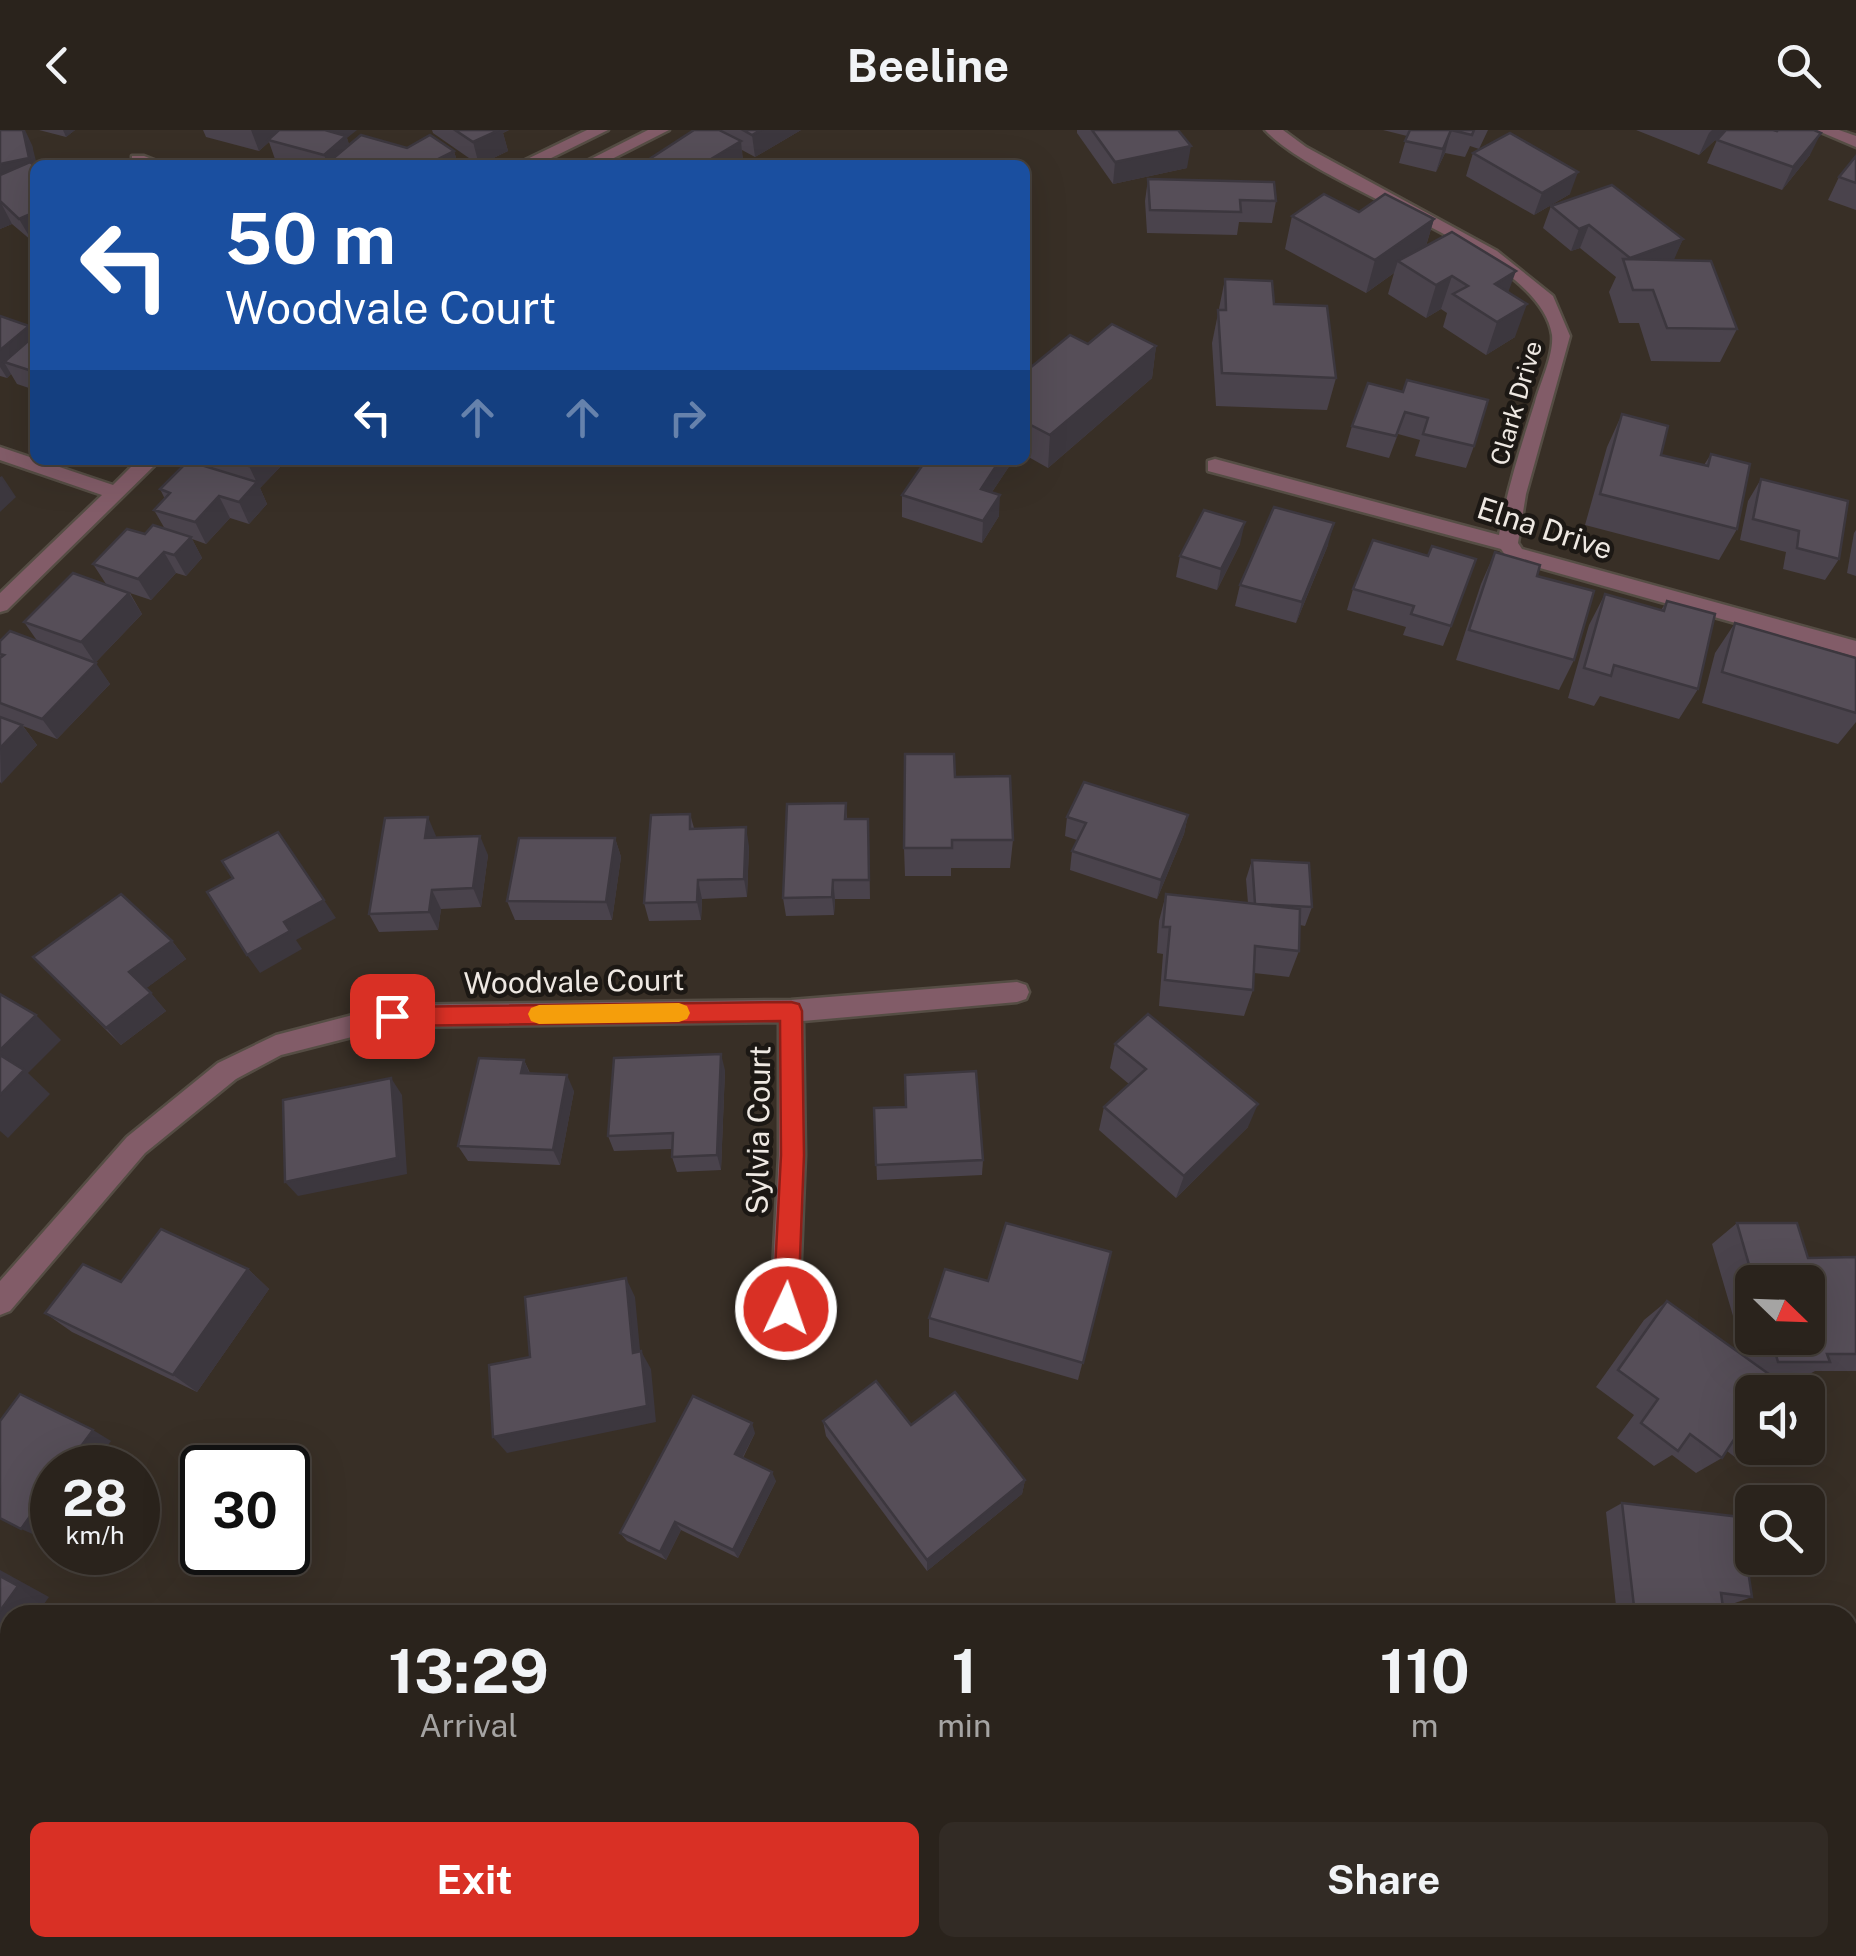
<!DOCTYPE html>
<style>
:root{--surface:#2a231c;--page:#322b25;--text:#f1f3f6;--muted:#a5a4a3;--line:#46403b;--accent:#d93025}
body{margin:0;font-family:"Public Sans",sans-serif;background:var(--page);color:var(--text);height:100vh;display:flex;flex-direction:column;font-size:38px;white-space:nowrap}
*{box-sizing:border-box;margin:0}
p{font-size:32px;color:var(--muted)}
.icon{flex:none;width:55px;height:55px;fill:none;stroke:currentColor;stroke-width:2;stroke-linecap:round;stroke-linejoin:round}
.map{position:relative;flex:1;overflow:hidden}
.drawer{position:absolute;left:0px;top:1475px;width:1858px;height:352px;display:flex;flex-direction:column;background:var(--surface);border-radius:30px 30px 0 0;box-shadow:0 10px 40px #0002,0 0 0 2px var(--line)}
.drawer>*{flex:none}
.top-card{position:absolute;left:30px;top:30px;width:1000px;height:305px;border-radius:15px;box-shadow:0 10px 40px #0002,0 0 0 2px var(--line);background:#1a4fa0;color:#fff;overflow:hidden}
.needle{width:65px;rotate:113deg}
.buttons{position:absolute;left:1735px;top:1135px;display:grid;gap:20px}
.buttons a{display:grid;place-items:center;width:90px;height:90px;border-radius:15px;background:var(--surface);box-shadow:0 10px 40px #0002,0 0 0 2px var(--line);font-size:50px}
.speed{position:absolute;left:30px;top:1315px;display:flex;gap:20px;font-size:50px;font-weight:700;text-align:center}
.speed>*{display:grid;place-content:center;width:130px;height:130px;border-radius:50%;background:var(--surface);box-shadow:0 10px 40px #0002,0 0 0 2px var(--line);line-height:1}
.speed small{font-size:25px;font-weight:400}
.speed .limit{border:5px solid #111;border-radius:15px;background:#fff;color:#111}
.pin{position:absolute;display:grid;place-items:center;width:85px;height:85px;color:#fff;margin:-42px;border-radius:20px;box-shadow:0 5px 15px #0006}
.me{position:absolute;width:110px;margin:-55px;rotate:3deg;stroke-linejoin:round;filter:drop-shadow(0 0 8px #0008)}
.turn{display:flex;align-items:center;gap:35px;height:210px;padding:0 30px;font-size:45px}
.turn .icon{width:130px;height:130px;stroke-width:2.5}
.turn b{display:block;font-size:70px;line-height:85px}
.lanes{display:flex;align-items:center;height:95px;padding:0 30px;background:#0003;justify-content:center;gap:50px;direction:ltr}
.lanes .off{opacity:.35}
.eta{display:flex;justify-content:space-evenly;align-items:center;height:170px;text-align:center}
.eta b{font-size:60px;font-weight:700;line-height:70px}
.button{display:flex;gap:20px;margin-top:auto;padding:20px 30px}
.button a{flex:1;height:115px;border-radius:15px;background:var(--accent);color:#fff;font-size:40px;font-weight:700;line-height:115px;text-align:center}
.button a+a{background:var(--page);color:var(--text)}
header{display:flex;justify-content:space-between;align-items:center;height:130px;padding:0 30px;background:var(--surface);font-size:45px;font-weight:700}
.map>svg:first-child{display:block}
.lines{fill:none;stroke-linecap:round;stroke-linejoin:round}
.minor-casing{stroke:#554d44;stroke-width:5}
.minor{fill:#825c68;fill-rule:evenodd}
.wall{fill:#4a434c;fill-rule:evenodd}
.shaded-wall{fill:#3c373e}
.building{fill:#564e58;stroke:#3c373e;stroke-width:2.5}
.route{fill:#d93025;stroke:#8d1f18;stroke-width:2.5}
.slow{fill:#f59e0b}
.labels{text-anchor:middle;dominant-baseline:central;stroke-width:9;stroke-linejoin:round;paint-order:stroke}
.far-street-label{font-size:25px;fill:#eee8e2;stroke:#1c1814}
.street-label{font-size:30px;fill:#eee8e2;stroke:#1c1814}
</style>
<header><svg class="icon" aria-label="back" viewBox="0 0 24 24"><path d="M15 5l-7 7 7 7"/></svg>Beeline<svg class="icon" aria-label="search" viewBox="0 0 24 24"><circle cx="10" cy="10" r="6"/><path d="M15 15l6 6"/></svg></header>
<div class="map">
<svg width="1856" height="1826" viewBox="0 0 1856 1826">
<rect width="100%" height="100%" fill="#382f26"/>
<g class="lines">
<defs>
<g id="minor">
<path d="M587,0H608L537,35H515Z"/>
<path d="M648,0H669L600,35H579Z"/>
<path d="M1265,0H1283L1306,17L1497,121L1553,166L1570,206L1526,364L1518,413L1522,419L1856,511V527L1508,429L1501,419L1208,341V331L1215,329L1499,405C1507,359 1521,316 1535,272C1540,253 1554,225 1552,205C1540,121 1323,62 1265,0Z"/>
<path d="M1816,0H1839L1856,6V17Z"/>
<path d="M132,26H144L167,35L132,32Z"/>
<path d="M0,317L113,355L138,330H160L7,480L0,482V463L102,365L0,330Z"/>
<path d="M1017,852L1026,855L1029,862L1026,869L1017,872L803,891L805,1025L799,1179L795,1188L785,1192L775,1188L771,1179L779,1025V892L391,897L281,925L236,949L145,1023L10,1181L0,1185V1151L127,1007L218,933L276,905L391,875L791,870Z"/>
<path d="M0,1753L10,1757V1793L0,1789Z"/>
<path d="M63,1818H107L111,1826H66Z"/>
</g>
</defs>
<!-- minor casing -->
<use href="#minor" class="minor-casing"/>
<!-- minor -->
<use href="#minor" class="minor"/>
</g>
<!-- wall -->
<g class="wall">
<path d="M0,0L32,15L35,35V110L32,111L12,94L0,99Z"/>
<path d="M39,0H75L66,7Z"/>
<path d="M203,0H278L347,8L349,15L454,21L458,35H286L276,32L269,12L259,21L206,7Z"/>
<path d="M432,0H509L503,3L508,21L479,35L433,3Z"/>
<path d="M694,0H801L755,27L742,20L743,34L740,35H649L648,30Z"/>
<path d="M1077,0H1178L1187,38L1113,54L1077,3Z"/>
<path d="M1383,0H1488L1479,19L1470,16L1465,27L1445,23L1436,42L1399,33L1407,6Z"/>
<path d="M1636,0H1726L1699,25Z"/>
<path d="M1717,10L1810,25L1782,60L1707,33Z"/>
<path d="M1473,23L1570,64L1534,85L1466,46Z"/>
<path d="M1856,26V80L1828,70L1839,47Z"/>
<path d="M1148,49L1276,71L1272,93L1239,92L1237,105L1147,103L1145,71Z"/>
<path d="M1551,76L1683,109L1673,130L1737,199L1720,232L1651,231L1639,193H1619L1609,162L1616,147L1580,118L1571,121L1543,98Z"/>
<path d="M1359,82L1434,89L1426,116L1509,162L1515,207L1486,225L1443,197L1447,183L1441,179L1426,188L1388,164L1394,143L1366,163L1285,119L1292,86Z"/>
<path d="M1225,149L1274,174L1336,248L1327,280L1216,276L1212,213Z"/>
<path d="M0,186L35,205V260L17,254L11,244L7,248L0,246Z"/>
<path d="M1088,214L1156,216L1152,248L1048,338L1025,325V242Z"/>
<path d="M1403,262L1474,316L1466,338L1415,326L1420,310L1398,304L1389,328L1346,317L1352,296Z"/>
<path d="M1622,284L1661,325L1704,335L1711,324L1737,399L1719,430L1585,395L1607,317Z"/>
<path d="M208,330H300L294,337L284,333L260,358L267,374L249,394L230,388L206,414L192,409L202,428L186,446L176,443L151,470L130,463L142,484L95,533L110,554L57,609L23,596L37,615L0,653V511L38,512L24,492L106,454L93,434L145,404L165,399L154,380L165,369L160,359L213,339Z"/>
<path d="M1010,335L992,362L999,386L982,413L902,387V365Z"/>
<path d="M1761,349L1839,429L1825,450L1783,439L1786,422L1740,410L1748,371Z"/>
<path d="M1856,400V446L1847,443L1854,403Z"/>
<path d="M1240,414L1217,460L1176,447L1180,426Z"/>
<path d="M1328,415L1296,493L1235,476L1240,455Z"/>
<path d="M1495,422L1537,446L1574,530L1559,560L1456,530L1481,454Z"/>
<path d="M1428,426L1451,496L1443,516L1403,505L1406,497L1347,480L1353,459Z"/>
<path d="M1605,464L1661,480L1667,471L1698,559L1679,589L1600,566L1594,576L1568,568L1589,495Z"/>
<path d="M1735,493L1856,528V592L1838,614L1702,573L1715,523Z"/>
<path d="M955,647L1013,710L1010,738H951V746H905L904,718Z"/>
<path d="M846,673L847,689L869,709L870,769H835L834,785L786,786L783,768Z"/>
<path d="M690,684L694,698L749,716L747,767L702,769L701,790L649,791L644,773Z"/>
<path d="M1188,685L1184,704L1157,769L1070,740L1072,721L1077,710L1065,706L1067,687Z"/>
<path d="M436,706V708L488,725L481,777L441,779L438,800L379,802L369,784Z"/>
<path d="M615,708L621,727L612,790H515L507,771Z"/>
<path d="M1252,730L1312,777L1305,796L1300,795L1299,821L1289,847L1254,843L1253,860L1244,886L1159,876L1163,824L1157,823L1159,791L1166,764L1248,773L1246,749Z"/>
<path d="M172,811L186,829L146,858L166,881L121,915L33,827Z"/>
<path d="M1115,914L1248,997L1176,1068L1099,1000L1104,977L1129,954L1110,938Z"/>
<path d="M524,930L530,943L574,961L560,1035L468,1031L458,1016Z"/>
<path d="M725,940L721,1040L677,1042L672,1027V1019L614,1021L608,1006Z"/>
<path d="M906,977L983,1030L982,1045L877,1050L874,978Z"/>
<path d="M1737,1093L1808,1128L1856,1127V1241H1815L1801,1249L1776,1250L1752,1262V1318H1764L1740,1331L1727,1321L1722,1328L1696,1343L1672,1325L1654,1336L1617,1308L1634,1285L1596,1257L1644,1190L1667,1171L1745,1227L1712,1114ZM1752,1152H1808V1208H1752Z"/>
<path d="M1111,1122L1078,1250L929,1207V1188L988,1151Z"/>
<path d="M248,1139L269,1159L197,1262L72,1202L45,1183L121,1152Z"/>
<path d="M823,1291L911,1295L1025,1350L1022,1364L927,1441L826,1306Z"/>
<path d="M755,1303L743,1328L776,1351L738,1428L681,1400L666,1430L627,1411L620,1403Z"/>
<path d="M1622,1373L1752,1467L1732,1474L1723,1473L1724,1485H1617L1606,1382Z"/>
<path d="M1848,1568V1579L1856,1583V1766L1848,1763Z"/>
</g>
<!-- shaded-wall -->
<g class="shaded-wall">
<path d="M23,0H25L32,15L37,35H35V51L0,59V34Z"/>
<path d="M63,0H75L66,7Z"/>
<path d="M251,0H278L279,3L268,10L269,12L259,21Z"/>
<path d="M324,0H357L347,8L354,28L330,31L332,35H328L324,25Z"/>
<path d="M488,0H509L503,3L508,21L479,35L473,12Z"/>
<path d="M761,0H801L755,27L752,5Z"/>
<path d="M1451,0L1445,23L1436,42L1443,19Z"/>
<path d="M1712,0H1726L1699,25L1709,3Z"/>
<path d="M1821,3L1810,25L1782,60L1793,37Z"/>
<path d="M741,11L743,34L740,35H701Z"/>
<path d="M1191,16L1187,38L1113,54L1115,32Z"/>
<path d="M454,21L458,35H426Z"/>
<path d="M1578,42L1570,64L1534,85L1542,63Z"/>
<path d="M0,71L12,94L0,99Z"/>
<path d="M35,82V110L32,111L19,89Z"/>
<path d="M1434,89L1424,122L1398,131L1394,143L1366,163L1375,130Z"/>
<path d="M1589,95L1580,118L1571,121L1579,99Z"/>
<path d="M1683,109L1673,132L1626,138L1630,128Z"/>
<path d="M1516,141L1504,174L1495,154Z"/>
<path d="M1452,146L1441,179L1426,188L1436,155Z"/>
<path d="M1527,174L1515,207L1486,225L1497,192Z"/>
<path d="M29,196L35,206L4,232L11,244L7,248L0,237V220Z"/>
<path d="M1156,216L1152,248L1048,338L1050,305Z"/>
<path d="M255,330H282L284,333L260,358L267,374L249,394L239,372L257,353L249,336Z"/>
<path d="M1000,330H1010V335L980,380L981,359Z"/>
<path d="M2,346L16,367L0,382V347Z"/>
<path d="M1000,365L999,386L982,413L983,391Z"/>
<path d="M219,366L230,388L206,414L195,392Z"/>
<path d="M1245,392L1240,414L1217,460L1221,439Z"/>
<path d="M1334,393L1328,415L1296,493L1302,472Z"/>
<path d="M191,407L202,428L186,446L174,425Z"/>
<path d="M164,422L176,443L151,470L138,449Z"/>
<path d="M129,463L142,484L95,533L81,512Z"/>
<path d="M96,533L110,554L57,609L42,589Z"/>
<path d="M22,595L37,615L1,654L0,618Z"/>
<path d="M1188,685L1184,704L1157,769L1161,750Z"/>
<path d="M428,687L436,706L434,727L425,708Z"/>
<path d="M746,697L749,716L747,767L744,749Z"/>
<path d="M480,706L488,725L481,777L473,758Z"/>
<path d="M615,708L621,727L612,790L606,772Z"/>
<path d="M698,750L702,769L701,790L697,772Z"/>
<path d="M833,750L835,769L834,785L832,767Z"/>
<path d="M432,760L441,779L438,800L429,782Z"/>
<path d="M324,770L336,788L296,810L302,819L260,843L247,825L284,792Z"/>
<path d="M172,811L186,829L144,860L129,842Z"/>
<path d="M151,863L166,881L121,915L106,898Z"/>
<path d="M36,885L61,910L28,943L50,964L8,1008L0,1001V920Z"/>
<path d="M721,924L725,940L721,1040L717,1025Z"/>
<path d="M524,930L531,947L521,943Z"/>
<path d="M567,945L574,961L560,1035L553,1020Z"/>
<path d="M391,948L402,965L407,1044L298,1066L285,1052Z"/>
<path d="M1258,974L1248,997L1176,1068L1184,1046Z"/>
<path d="M248,1139L269,1159L197,1262L173,1245Z"/>
<path d="M626,1148L635,1167L642,1241L633,1223Z"/>
<path d="M641,1221L651,1239L656,1292L507,1323L493,1307Z"/>
<path d="M752,1293L755,1303L739,1334L735,1324Z"/>
<path d="M93,1300L111,1311L92,1338H65Z"/>
<path d="M772,1342L776,1351L738,1428L733,1420Z"/>
<path d="M1025,1350L1022,1364L927,1441V1430Z"/>
<path d="M52,1355V1392L42,1408L21,1399Z"/>
<path d="M675,1392L681,1400L666,1430L660,1422Z"/>
<path d="M0,1440L49,1467L36,1485H10V1522L0,1535Z"/>
<path d="M613,1818H621L617,1826H609Z"/>
<path d="M689,1818H701L716,1826H704Z"/>
</g>
<!-- building -->
<g class="building">
<path d="M0,0H23L29,28L0,34Z"/>
<path d="M279,0H325L346,6L324,25L268,10Z"/>
<path d="M455,0H499L473,12Z"/>
<path d="M694,0H719L741,11L701,35H657L648,30Z"/>
<path d="M743,0H761L752,5Z"/>
<path d="M1092,0H1178L1191,16L1115,32Z"/>
<path d="M1410,0H1474L1472,5L1451,0L1443,19L1405,11Z"/>
<path d="M1726,0H1773L1777,1L1778,0H1814L1821,3L1793,37L1717,10Z"/>
<path d="M1510,3L1578,42L1542,63L1473,23Z"/>
<path d="M361,5L407,18L430,5L454,21L426,35H344L330,31Z"/>
<path d="M1856,26V53L1839,47Z"/>
<path d="M30,32L35,36V82L19,89L0,71V45Z"/>
<path d="M1148,49L1274,52L1276,71L1240,70L1241,82L1150,80Z"/>
<path d="M1612,55L1683,109L1630,128L1589,95L1579,99L1551,76Z"/>
<path d="M1324,64L1359,82L1385,64L1434,89L1375,130L1292,86Z"/>
<path d="M1452,102L1516,141L1495,154L1527,174L1497,192L1453,164L1468,156L1452,146L1436,155L1398,131Z"/>
<path d="M1623,129L1711,131L1737,199L1667,198L1653,160H1633Z"/>
<path d="M1225,149L1272,151L1274,174L1327,176L1336,248L1222,243L1218,180H1226Z"/>
<path d="M0,186L29,196L0,220Z"/>
<path d="M1112,194L1156,216L1050,305L1025,292V242L1070,205L1088,214Z"/>
<path d="M35,205V242L4,232Z"/>
<path d="M1407,250L1488,270L1474,316L1423,304L1428,288L1405,282L1396,306L1352,296L1368,253L1403,262Z"/>
<path d="M1622,284L1668,296L1661,325L1708,336L1711,324L1750,334L1737,399L1600,364Z"/>
<path d="M231,330H255L249,336Z"/>
<path d="M926,330H1000L981,359L1000,365L983,391L902,365Z"/>
<path d="M188,331L257,352L239,372L219,366L195,392L154,380L170,363L160,359Z"/>
<path d="M1761,349L1848,371L1839,429L1797,418L1799,401L1753,389Z"/>
<path d="M1274,377L1334,393L1302,472L1240,455Z"/>
<path d="M1204,380L1245,392L1221,439L1180,426Z"/>
<path d="M153,395L191,407L174,425L164,422L138,449L93,434L127,399L145,404Z"/>
<path d="M1373,410L1428,426L1432,416L1476,429L1451,496L1411,484L1414,476L1353,459Z"/>
<path d="M1495,422L1540,435L1537,446L1594,461L1574,530L1469,500Z"/>
<path d="M73,443L129,463L81,512L24,492Z"/>
<path d="M1605,464L1664,481L1667,471L1715,484L1698,559L1614,535L1611,546L1584,538Z"/>
<path d="M1735,493L1856,528V583L1722,542Z"/>
<path d="M10,501L96,533L42,589L0,573V528L4,525L0,524V511Z"/>
<path d="M0,587L22,595L0,618Z"/>
<path d="M905,624H954L955,647L1010,646L1013,710H952V718H904Z"/>
<path d="M1084,652L1188,685L1161,750L1072,721L1086,693L1067,687Z"/>
<path d="M846,673L845,689H868L869,750H833L832,767L783,768L787,674Z"/>
<path d="M690,684V699L746,697L744,749L698,750L697,772L644,773L651,685Z"/>
<path d="M428,687L425,708L480,706L473,758L432,760L429,782L369,784L385,688Z"/>
<path d="M278,702L324,770L284,792L290,801L247,825L207,762L233,748L222,731Z"/>
<path d="M519,708H615L606,772L507,771Z"/>
<path d="M1252,730L1309,733L1312,777L1255,774Z"/>
<path d="M121,764L172,811L129,842L151,863L106,898L33,827Z"/>
<path d="M1166,764L1300,779L1299,821L1255,816L1253,860L1165,850L1170,797H1163Z"/>
<path d="M0,864L36,885L0,920Z"/>
<path d="M1148,884L1258,974L1184,1046L1104,977L1146,939L1115,914Z"/>
<path d="M721,924L717,1025L672,1027L673,1003L608,1006L614,928Z"/>
<path d="M0,925L24,940L0,965Z"/>
<path d="M479,928L524,930L521,943L567,945L553,1020L458,1016Z"/>
<path d="M976,941L983,1030L876,1035L874,978L906,977L905,945Z"/>
<path d="M391,948L397,1028L285,1052L283,970Z"/>
<path d="M1006,1093L1111,1122L1083,1233L929,1188L945,1139L988,1151Z"/>
<path d="M1737,1093H1797L1808,1128L1856,1127V1224H1827L1830,1232H1778L1771,1208H1808V1152H1754Z"/>
<path d="M161,1099L248,1139L173,1245L45,1183L83,1134L121,1152Z"/>
<path d="M626,1148L633,1223L641,1221L647,1276L493,1307L489,1235L530,1227L525,1167Z"/>
<path d="M1667,1171L1794,1262H1752V1305L1742,1297L1722,1328L1690,1304L1678,1321L1641,1293L1658,1269L1618,1240Z"/>
<path d="M876,1251L911,1295L955,1262L1025,1350L927,1430L823,1291Z"/>
<path d="M20,1264L93,1300L65,1338H52V1355L21,1399L0,1388V1291Z"/>
<path d="M693,1266L752,1293L735,1324L772,1342L733,1420L675,1392L660,1422L620,1403Z"/>
<path d="M1622,1373L1740,1387L1752,1467L1721,1463L1724,1485H1635Z"/>
<path d="M0,1446L18,1456L0,1481Z"/>
<path d="M1848,1568L1850,1569L1848,1579L1856,1583V1750L1848,1746Z"/>
<path d="M457,1818H613L609,1826H453Z"/>
<path d="M681,1818H689L704,1826H677Z"/>
<path d="M775,1818H837L833,1826H771Z"/>
</g>
<!-- route -->
<path class="route" d="M791,872L799,874L802,881L804,1025L798,1179L794,1188L786,1191L777,1188L773,1179L781,1025L780,891L392,896L384,893L380,886L384,879L392,877Z"/>
<!-- slow -->
<path class="slow" d="M679,873L687,876L690,883L687,889L679,892L539,894L531,891L528,884L531,878L539,875Z"/>
<g class="labels">
<!-- far-street labels -->
<g class="far-street-label">
<text transform="translate(1516 273) rotate(-74)">Clark Drive</text>
</g>
<!-- street labels -->
<g class="street-label">
<text transform="translate(1545 398) rotate(18)">Elna Drive</text>
<text transform="translate(574 851) rotate(-1)">Woodvale Court</text>
<text transform="translate(758 1000) rotate(-89)">Sylvia Court</text>
</g>
</g>
</svg>
<div class="buttons">
<a><svg class="needle" viewBox="-14 -14 28 28"><path d="M0-13l5 13h-10z" fill="#e53935"/><path d="M0 13l5-13h-10z" fill="#a5a4a3"/></svg></a>
<a><svg class="icon" aria-label="sound" viewBox="0 0 24 24"><path d="M4 9h4l5-4v14l-5-4H4zM17 9q2 3 0 6"/></svg></a>
<a><svg class="icon" aria-label="search" viewBox="0 0 24 24"><circle cx="10" cy="10" r="6"/><path d="M15 15l6 6"/></svg></a>
</div>
<div class="speed"><div>28<small>km/h</small></div><div class="limit">30</div></div>
<div class="pin" style="left:392px;top:886px;background:#d93025"><svg class="icon" aria-label="arrive" viewBox="0 0 24 24"><path d="M6 21V4h12l-3 4 3 4H6"/></svg></div>
<svg class="me" style="left:786px;top:1179px" viewBox="-20 -20 40 40"><circle r="17" fill="#d93025" stroke="#fff" stroke-width="3"/><path d="M0-11L8 9 0 5-8 9z" fill="#fff"/></svg>
<div class="top-card">
<div class="turn"><svg class="icon" aria-label="left" viewBox="0 0 24 24"><path d="M17 20v-9H6M10 6l-5 5 5 5"/></svg><div><b>50 m</b>Woodvale Court</div></div>
<div class="lanes"><svg class="icon" aria-label="left" viewBox="0 0 24 24"><path d="M17 20v-9H6M10 6l-5 5 5 5"/></svg><svg class="icon off" aria-label="ahead" viewBox="0 0 24 24"><path d="M12 20V5M6 11l6-6 6 6"/></svg><svg class="icon off" aria-label="ahead" viewBox="0 0 24 24"><path d="M12 20V5M6 11l6-6 6 6"/></svg><svg class="icon off" aria-label="right" viewBox="0 0 24 24"><path d="M7 20v-9h11M14 6l5 5-5 5"/></svg></div>
</div>
<section class="drawer">
<div class="eta">
<div><b>13:29</b><p>Arrival</p></div>
<div><b>1</b><p>min</p></div>
<div><b>110</b><p>m</p></div>
</div>
<div class="button"><a>Exit</a><a>Share</a></div>
</section>
</div>
